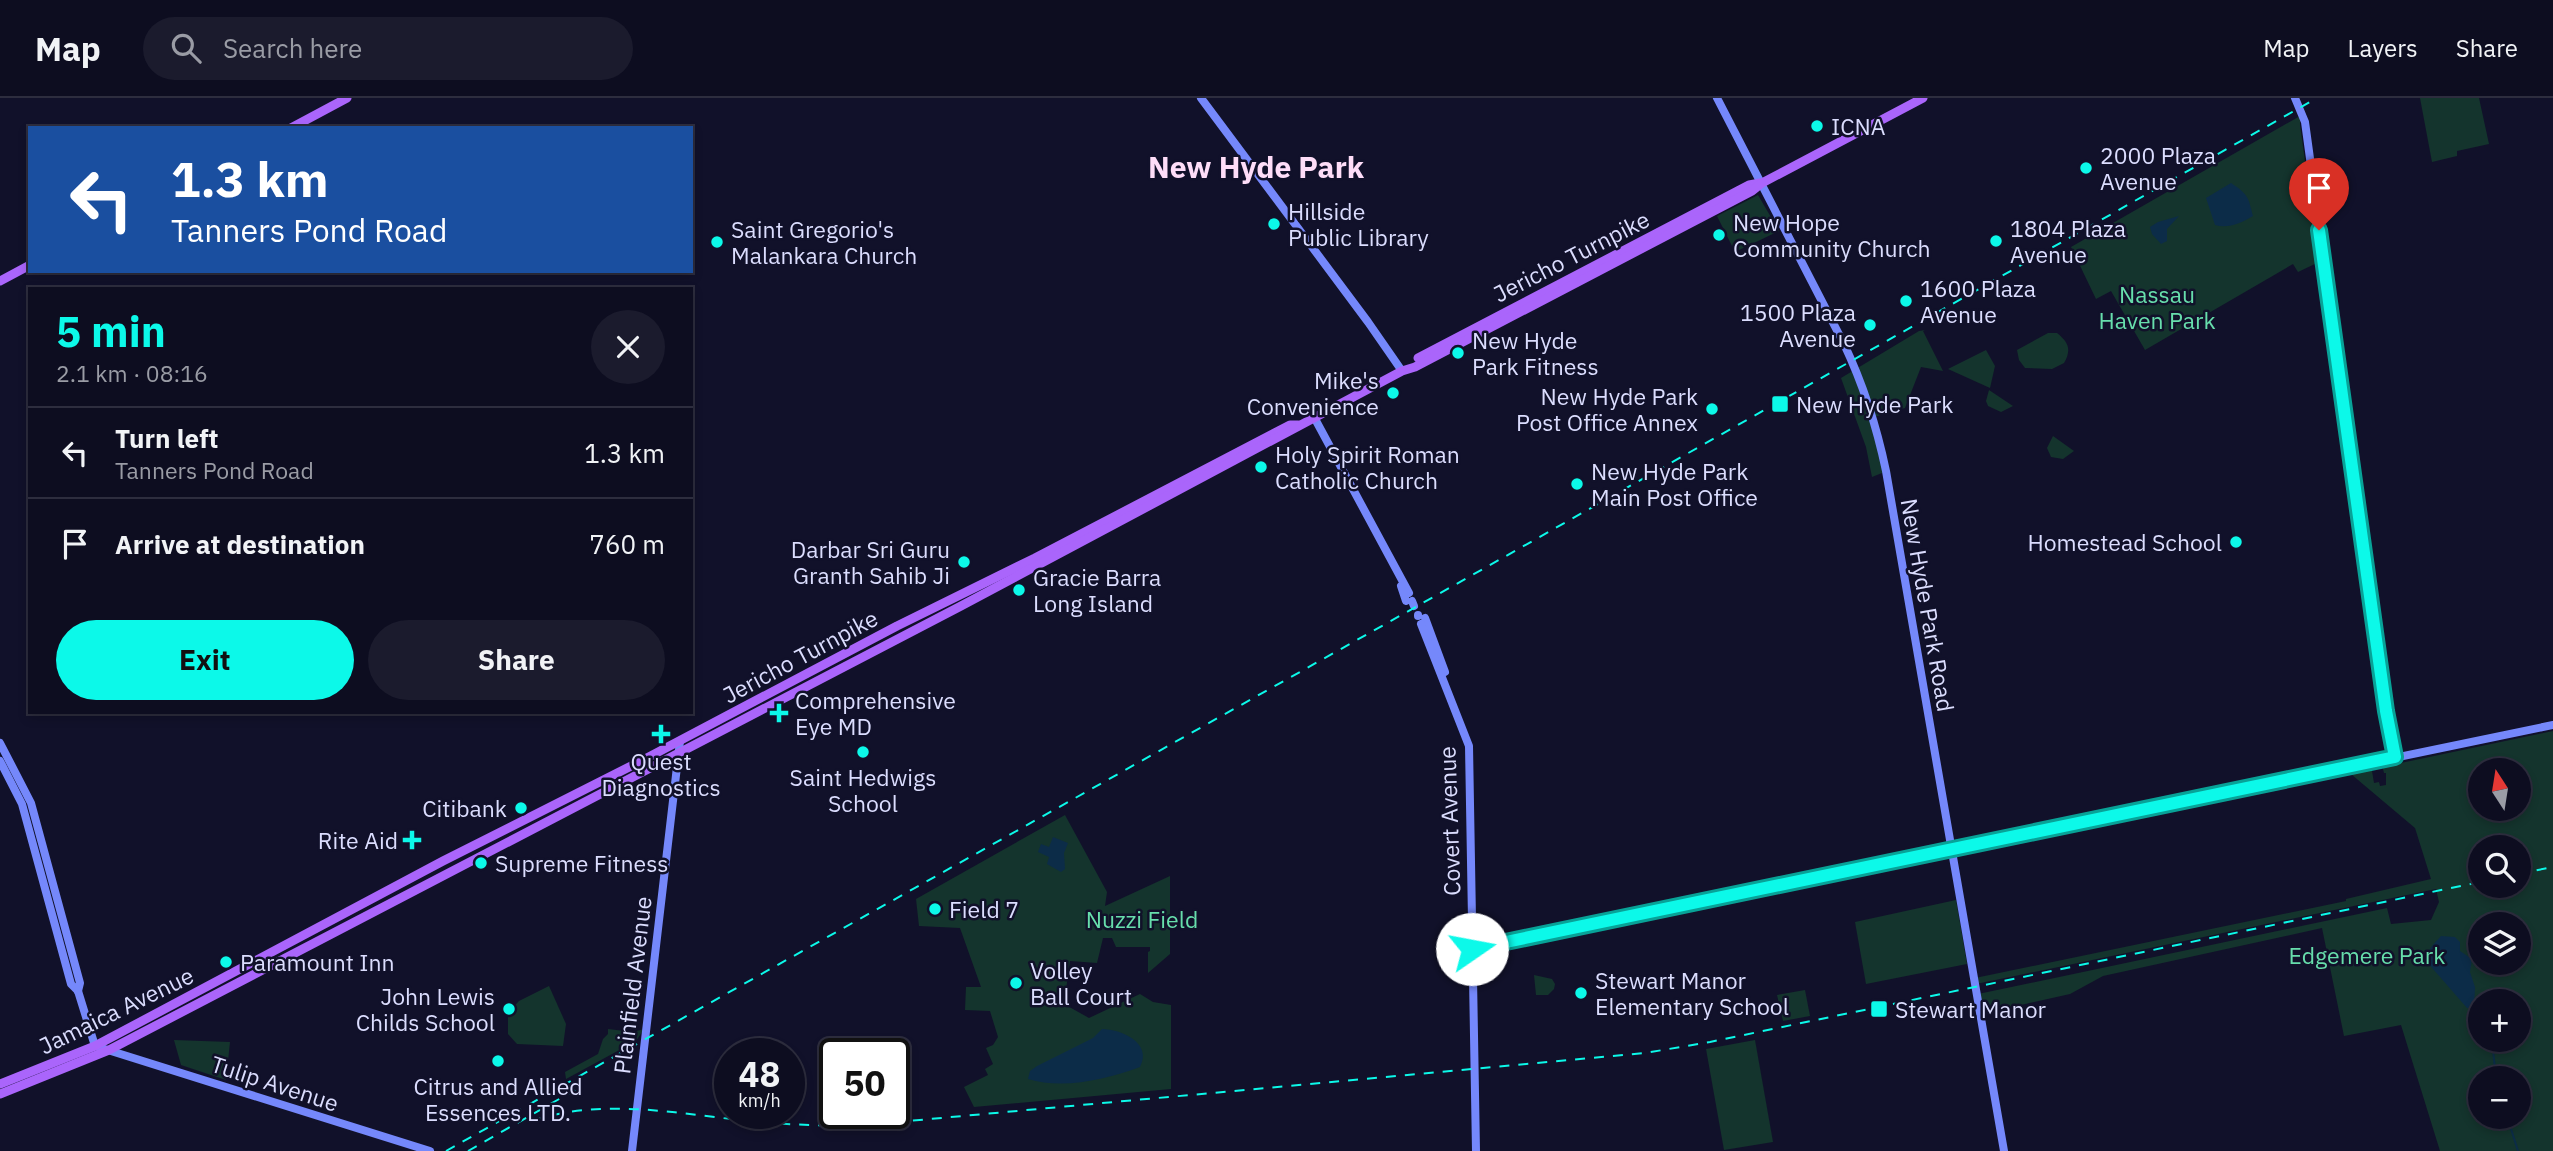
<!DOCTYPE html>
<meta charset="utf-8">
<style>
:root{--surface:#0d0d20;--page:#1b1b2d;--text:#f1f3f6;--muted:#9a9ca5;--line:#2d2d3e;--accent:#0cf9e9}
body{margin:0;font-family:"IBM Plex Sans",sans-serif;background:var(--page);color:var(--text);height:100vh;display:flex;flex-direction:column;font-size:26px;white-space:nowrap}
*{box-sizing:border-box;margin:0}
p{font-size:23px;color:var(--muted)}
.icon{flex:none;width:38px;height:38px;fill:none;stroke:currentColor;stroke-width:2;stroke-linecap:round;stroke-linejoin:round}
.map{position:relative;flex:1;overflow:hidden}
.sheet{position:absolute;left:28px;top:189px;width:665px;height:427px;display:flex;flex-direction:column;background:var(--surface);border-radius:0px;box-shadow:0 4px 10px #0003,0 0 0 2px var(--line)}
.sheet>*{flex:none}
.hud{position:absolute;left:28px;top:28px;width:665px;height:147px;border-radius:0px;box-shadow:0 4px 10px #0003,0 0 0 2px var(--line);background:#1a4fa0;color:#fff;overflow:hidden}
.needle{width:46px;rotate:348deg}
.tools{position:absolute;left:2468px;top:660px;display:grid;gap:14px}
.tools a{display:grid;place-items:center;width:63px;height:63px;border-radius:50%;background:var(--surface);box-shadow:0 4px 10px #0003,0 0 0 2px var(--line);font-size:35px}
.speed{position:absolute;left:714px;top:940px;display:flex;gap:14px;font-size:35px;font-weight:700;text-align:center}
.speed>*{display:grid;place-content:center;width:91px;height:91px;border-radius:50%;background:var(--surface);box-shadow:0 4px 10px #0003,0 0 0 2px var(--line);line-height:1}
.speed small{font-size:18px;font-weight:400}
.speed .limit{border:4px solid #111;border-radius:10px;background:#fff;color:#111}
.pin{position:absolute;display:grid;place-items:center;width:60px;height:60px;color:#fff;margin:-72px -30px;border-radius:50% 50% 50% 0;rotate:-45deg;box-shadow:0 0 7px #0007}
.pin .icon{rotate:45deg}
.me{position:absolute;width:77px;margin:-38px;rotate:78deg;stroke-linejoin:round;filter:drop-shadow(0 0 5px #0008)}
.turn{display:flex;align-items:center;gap:24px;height:147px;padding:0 28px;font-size:32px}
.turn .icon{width:91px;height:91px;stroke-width:2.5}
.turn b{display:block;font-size:49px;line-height:60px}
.round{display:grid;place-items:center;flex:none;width:74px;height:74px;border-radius:37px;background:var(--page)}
.summary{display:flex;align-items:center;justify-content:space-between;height:119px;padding:0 28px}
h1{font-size:42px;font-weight:700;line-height:52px;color:var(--accent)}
.button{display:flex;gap:14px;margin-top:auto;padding:14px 28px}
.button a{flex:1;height:80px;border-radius:42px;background:var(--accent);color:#111;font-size:28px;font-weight:700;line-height:80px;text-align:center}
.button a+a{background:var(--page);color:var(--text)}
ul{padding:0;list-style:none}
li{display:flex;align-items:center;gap:21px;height:91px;padding:0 28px;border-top:2px solid var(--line)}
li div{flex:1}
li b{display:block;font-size:26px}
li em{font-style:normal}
header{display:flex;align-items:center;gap:42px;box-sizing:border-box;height:98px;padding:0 35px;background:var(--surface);border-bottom:2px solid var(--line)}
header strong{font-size:33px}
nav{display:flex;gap:38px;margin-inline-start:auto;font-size:24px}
.search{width:490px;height:63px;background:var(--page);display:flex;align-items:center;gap:18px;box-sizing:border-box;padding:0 24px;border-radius:38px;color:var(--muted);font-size:26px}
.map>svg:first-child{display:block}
.green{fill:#14342d;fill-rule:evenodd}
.water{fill:#0c2c48}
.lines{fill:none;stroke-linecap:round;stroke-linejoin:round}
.stream{stroke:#0c2c48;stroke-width:2}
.secondary{stroke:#7588fb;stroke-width:8}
.primary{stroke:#aa65fb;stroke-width:9}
.rail{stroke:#0cf9e9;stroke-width:2;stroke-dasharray:10 9;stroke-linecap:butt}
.route-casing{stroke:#08a297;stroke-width:18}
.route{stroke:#0cf9e9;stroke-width:12}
.poi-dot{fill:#0cf9e9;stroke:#11112a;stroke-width:2.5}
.labels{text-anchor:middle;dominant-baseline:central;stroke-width:5;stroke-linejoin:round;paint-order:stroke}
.poi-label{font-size:23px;fill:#dbddfe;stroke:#11112a;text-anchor:start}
.street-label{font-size:23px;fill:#dbddfe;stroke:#11112a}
.park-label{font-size:23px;fill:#67deac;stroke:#11112a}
.district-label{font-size:30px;font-weight:bold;fill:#feddf8;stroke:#11112a}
</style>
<header>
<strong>Map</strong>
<div class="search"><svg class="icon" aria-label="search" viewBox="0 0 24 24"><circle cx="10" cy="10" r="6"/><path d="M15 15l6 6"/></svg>Search here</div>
<nav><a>Map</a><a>Layers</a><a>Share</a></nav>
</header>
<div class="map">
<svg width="2553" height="1053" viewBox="0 0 2553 1053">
<rect width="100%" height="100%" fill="#11112a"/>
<!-- green -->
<g class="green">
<path d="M2420,0H2479L2489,46L2457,53V58L2432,64Z"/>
<path d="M2300,18V27L2319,164L2298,174L2293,166L2145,252L2111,193L2096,201L2071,149Z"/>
<path d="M1758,97L1779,133L1735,154L1717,118Z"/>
<path d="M1925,232L1923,233L1943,273L1921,269L1905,310L1874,319L1887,373L1872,379L1866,349L1841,280L1919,233Z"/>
<path d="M2048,235H2057C2068,244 2072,251 2064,265L2052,271L2025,270L2019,262L2017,252Z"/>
<path d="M1986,252L1995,268L1990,290L1948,271Z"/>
<path d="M1989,292L2013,308L2001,314L1988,308L1986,303Z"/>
<path d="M2053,338L2074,353L2063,361L2051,359L2047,350Z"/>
<path d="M2553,633V1053H2440L2401,927L2344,938L2322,830L2103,878L2070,896L1981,916L1978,896L2387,810L2391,826L2431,822L2439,804L2436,791L1976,886L1975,880L2346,803V801L2431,781L2415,730L2345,671L2365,667L2372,673L2374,685L2379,684L2380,688L2386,687V675H2384L2383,671L2385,663L2394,661L2396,666ZM2480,672H2518V710H2480ZM2480,749H2518V788H2480ZM2480,826H2518V864H2480ZM2480,903H2518V942H2480ZM2480,980H2518V1018H2480Z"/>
<path d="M1065,717L1107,794L1105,808L1170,778V856L1148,875V854L1150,853V849H1116L1112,840H1103L1097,865L1070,863L1064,906L1089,920L1140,896L1153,904L1171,907V991L974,1009L964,989L988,977L985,971L993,966L986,950L993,947L998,939L990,913L965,912L966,889H981L960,830L919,828L916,801Z"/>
<path d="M1956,802L1967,866L1866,886L1855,824Z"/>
<path d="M1534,877L1552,881L1555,886L1554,891L1548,897H1536Z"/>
<path d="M549,888L566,926L563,948L517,946L508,936V915L519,903Z"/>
<path d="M1805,892L1810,918L1783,923L1777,897Z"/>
<path d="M608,931L633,934L644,931L636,943L566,981L565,974L598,956L603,941L608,936Z"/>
<path d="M174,942L230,944L226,982L181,967Z"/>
<path d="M1755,942L1773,1044L1724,1052L1706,951Z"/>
</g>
<!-- water -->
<g class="water">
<path d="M2231,85C2249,97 2248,99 2253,118C2241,125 2228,131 2215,127L2206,100Z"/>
<path d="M2179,118L2167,131V143L2161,146L2152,136L2150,129L2158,124Z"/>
<path d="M1053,739L1068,745L1064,755L1065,771L1061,774L1047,766L1049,759L1038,754L1041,746L1049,749Z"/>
<path d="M2441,838L2455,839L2460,844V853L2472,861L2470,874L2475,889L2474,910H2467L2427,864C2426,852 2434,846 2441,838Z"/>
<path d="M1102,931C1121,931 1153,945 1140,969C1107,981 1063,992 1028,981L1030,973L1037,968L1093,940Z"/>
</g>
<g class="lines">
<!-- stream -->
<g class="stream">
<path d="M2471,911L2480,929"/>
<path d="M2488,942L2493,952L2496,980"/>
<path d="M2507,1018L2518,1053"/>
</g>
<!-- secondary -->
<g class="secondary">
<path d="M1201,0L1368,224L1402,273"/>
<path d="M1717,0L1844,246C1863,286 1877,330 1886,373L2004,1053"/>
<path d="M2295,0L2305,24L2389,637L2395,659"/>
<path d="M1314,319L1409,495"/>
<path d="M1401,488L1406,503"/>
<path d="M1412,503L1414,508"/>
<path d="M1418,517V518"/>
<path d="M1425,520L1445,574"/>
<path d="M1421,526L1469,648L1476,1053"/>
<path d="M0,645L31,705L80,885L78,893"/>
<path d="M0,663L22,706L71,886L78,893L95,948L430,1053"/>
<path d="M1472,851L2553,627"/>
<path d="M632,1053L680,643"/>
</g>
<!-- primary -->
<g class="primary">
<path d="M291,30L347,0"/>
<path d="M0,183L30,167"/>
<path d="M1418,260L1749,87L1760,85"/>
<path d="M0,986L95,948L443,763L645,661L897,528L1035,460L1290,327H1298"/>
<path d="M0,996L109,952L961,508L1402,273L1415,269L1752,93L1762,85L1923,0"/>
</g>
<!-- rail -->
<g class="rail">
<path d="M2518,776L2553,769"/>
<path d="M535,1022C607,999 685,1017 758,1024C794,1027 830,1028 865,1027L1645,955L1710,944L2480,784"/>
<path d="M446,1053L1405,515L2317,0"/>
<path d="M468,1053L575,992"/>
</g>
</g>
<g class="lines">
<defs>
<path id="route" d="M1472,851L2395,659L2386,613L2319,132"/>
</defs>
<!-- route casing -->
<use href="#route" class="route-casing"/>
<!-- route -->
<use href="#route" class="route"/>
</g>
<!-- markers -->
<g class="poi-dot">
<circle cx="1817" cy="28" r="7"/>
<circle cx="2086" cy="70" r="7"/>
<circle cx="1274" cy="126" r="7"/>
<circle cx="1719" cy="137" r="7"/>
<circle cx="1996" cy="143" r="7"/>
<circle cx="717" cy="144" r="7"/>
<circle cx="1906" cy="203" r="7"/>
<circle cx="1870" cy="227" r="7"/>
<circle cx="1458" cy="255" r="7"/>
<circle cx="1393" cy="295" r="7"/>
<rect x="1771" y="297" width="18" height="18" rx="3.5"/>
<circle cx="1712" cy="311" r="7"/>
<circle cx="1261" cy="369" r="7"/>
<circle cx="1577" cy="386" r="7"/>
<circle cx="2236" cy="444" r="7"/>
<circle cx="964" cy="464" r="7"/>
<circle cx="1019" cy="492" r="7"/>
<path d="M775.5 604.5h7v7h7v7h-7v7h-7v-7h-7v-7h7z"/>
<path d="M657.5 625.5h7v7h7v7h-7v7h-7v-7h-7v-7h7z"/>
<circle cx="863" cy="654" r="7"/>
<circle cx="521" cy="710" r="7"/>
<path d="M408.5 731.5h7v7h7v7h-7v7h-7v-7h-7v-7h7z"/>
<circle cx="481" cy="765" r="7"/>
<circle cx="935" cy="811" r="7"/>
<circle cx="226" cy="864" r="7"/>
<circle cx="1016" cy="885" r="7"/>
<circle cx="1581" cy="895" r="7"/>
<circle cx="509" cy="911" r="7"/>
<rect x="1870" y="902" width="18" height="18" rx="3.5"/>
<circle cx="498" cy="963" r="7"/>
</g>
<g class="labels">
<!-- poi labels -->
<g class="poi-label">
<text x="1831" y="28">ICNA</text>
<text x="2100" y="57">2000 Plaza<tspan x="2100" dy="26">Avenue</tspan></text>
<text x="1288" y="113">Hillside<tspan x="1288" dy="26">Public Library</tspan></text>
<text x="1733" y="124">New Hope<tspan x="1733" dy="26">Community Church</tspan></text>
<text x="2010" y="130">1804 Plaza<tspan x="2010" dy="26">Avenue</tspan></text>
<text x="731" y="131">Saint Gregorio's<tspan x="731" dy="26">Malankara Church</tspan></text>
<text x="1920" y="190">1600 Plaza<tspan x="1920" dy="26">Avenue</tspan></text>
<text x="1856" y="214" text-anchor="end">1500 Plaza<tspan x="1856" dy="26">Avenue</tspan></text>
<text x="1472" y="242">New Hyde<tspan x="1472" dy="26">Park Fitness</tspan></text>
<text x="1379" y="282" text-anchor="end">Mike's<tspan x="1379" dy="26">Convenience</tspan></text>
<text x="1698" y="298" text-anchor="end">New Hyde Park<tspan x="1698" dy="26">Post Office Annex</tspan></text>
<text x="1796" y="306">New Hyde Park</text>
<text x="1275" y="356">Holy Spirit Roman<tspan x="1275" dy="26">Catholic Church</tspan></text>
<text x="1591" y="373">New Hyde Park<tspan x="1591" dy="26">Main Post Office</tspan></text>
<text x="2222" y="444" text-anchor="end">Homestead School</text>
<text x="950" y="451" text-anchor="end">Darbar Sri Guru<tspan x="950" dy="26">Granth Sahib Ji</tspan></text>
<text x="1033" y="479">Gracie Barra<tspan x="1033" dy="26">Long Island</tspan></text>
<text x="795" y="602">Comprehensive<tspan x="795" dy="26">Eye MD</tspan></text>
<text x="661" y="663" text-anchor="middle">Quest<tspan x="661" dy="26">Diagnostics</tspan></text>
<text x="863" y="679" text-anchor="middle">Saint Hedwigs<tspan x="863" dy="26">School</tspan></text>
<text x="507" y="710" text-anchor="end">Citibank</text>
<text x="398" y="742" text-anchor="end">Rite Aid</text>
<text x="495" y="765">Supreme Fitness</text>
<text x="949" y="811">Field 7</text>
<text x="240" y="864">Paramount Inn</text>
<text x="1030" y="872">Volley<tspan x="1030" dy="26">Ball Court</tspan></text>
<text x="1595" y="882">Stewart Manor<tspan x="1595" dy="26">Elementary School</tspan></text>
<text x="495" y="898" text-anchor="end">John Lewis<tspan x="495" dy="26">Childs School</tspan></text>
<text x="1895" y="911">Stewart Manor</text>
<text x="498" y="988" text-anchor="middle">Citrus and Allied<tspan x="498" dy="26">Essences LTD.</tspan></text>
</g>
<!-- street labels -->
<g class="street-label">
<text transform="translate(1571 158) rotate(-27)">Jericho Turnpike</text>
<text transform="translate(1928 507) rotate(80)">New Hyde Park Road</text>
<text transform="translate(800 558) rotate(-28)">Jericho Turnpike</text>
<text transform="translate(1449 723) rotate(-92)">Covert Avenue</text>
<text transform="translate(632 887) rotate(-83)">Plainfield Avenue</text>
<text transform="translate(116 912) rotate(-26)">Jamaica Avenue</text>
<text transform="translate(275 985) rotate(18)">Tulip Avenue</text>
</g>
<!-- park labels -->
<g class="park-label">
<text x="2157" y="196">Nassau<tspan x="2157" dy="26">Haven Park</tspan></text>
<text x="1142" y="821">Nuzzi Field</text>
<text x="2367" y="857">Edgemere Park</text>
</g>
<!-- district labels -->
<g class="district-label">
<text x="1256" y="68">New Hyde Park</text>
</g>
</g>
</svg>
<div class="tools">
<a><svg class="needle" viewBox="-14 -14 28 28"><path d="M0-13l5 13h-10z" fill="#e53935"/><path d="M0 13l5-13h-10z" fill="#9a9ca5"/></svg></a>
<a><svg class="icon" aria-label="search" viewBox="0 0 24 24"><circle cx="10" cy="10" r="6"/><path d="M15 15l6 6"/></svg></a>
<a><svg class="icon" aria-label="layers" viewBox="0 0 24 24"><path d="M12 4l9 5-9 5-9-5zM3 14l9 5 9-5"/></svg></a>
<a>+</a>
<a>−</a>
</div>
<div class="speed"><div>48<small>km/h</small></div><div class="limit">50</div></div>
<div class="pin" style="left:2319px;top:132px;background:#d93025"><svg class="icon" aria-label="arrive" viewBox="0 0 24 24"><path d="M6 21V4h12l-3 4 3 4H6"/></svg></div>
<svg class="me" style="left:1472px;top:851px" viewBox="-20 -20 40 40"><circle r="19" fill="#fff"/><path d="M0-13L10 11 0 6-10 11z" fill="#0cf9e9"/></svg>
<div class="hud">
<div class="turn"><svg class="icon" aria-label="left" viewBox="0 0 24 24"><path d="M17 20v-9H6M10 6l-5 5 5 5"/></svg><div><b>1.3 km</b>Tanners Pond Road</div></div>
</div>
<section class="sheet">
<div class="summary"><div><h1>5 min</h1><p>2.1 km · 08:16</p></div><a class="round"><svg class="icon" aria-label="close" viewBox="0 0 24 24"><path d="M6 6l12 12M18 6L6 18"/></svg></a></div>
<ul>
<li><svg class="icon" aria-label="left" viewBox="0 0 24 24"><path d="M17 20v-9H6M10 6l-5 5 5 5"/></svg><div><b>Turn left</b><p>Tanners Pond Road</p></div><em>1.3 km</em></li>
<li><svg class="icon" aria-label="arrive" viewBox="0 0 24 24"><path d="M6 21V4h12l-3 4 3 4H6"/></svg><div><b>Arrive at destination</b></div><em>760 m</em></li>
</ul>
<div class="button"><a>Exit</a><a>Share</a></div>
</section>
</div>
